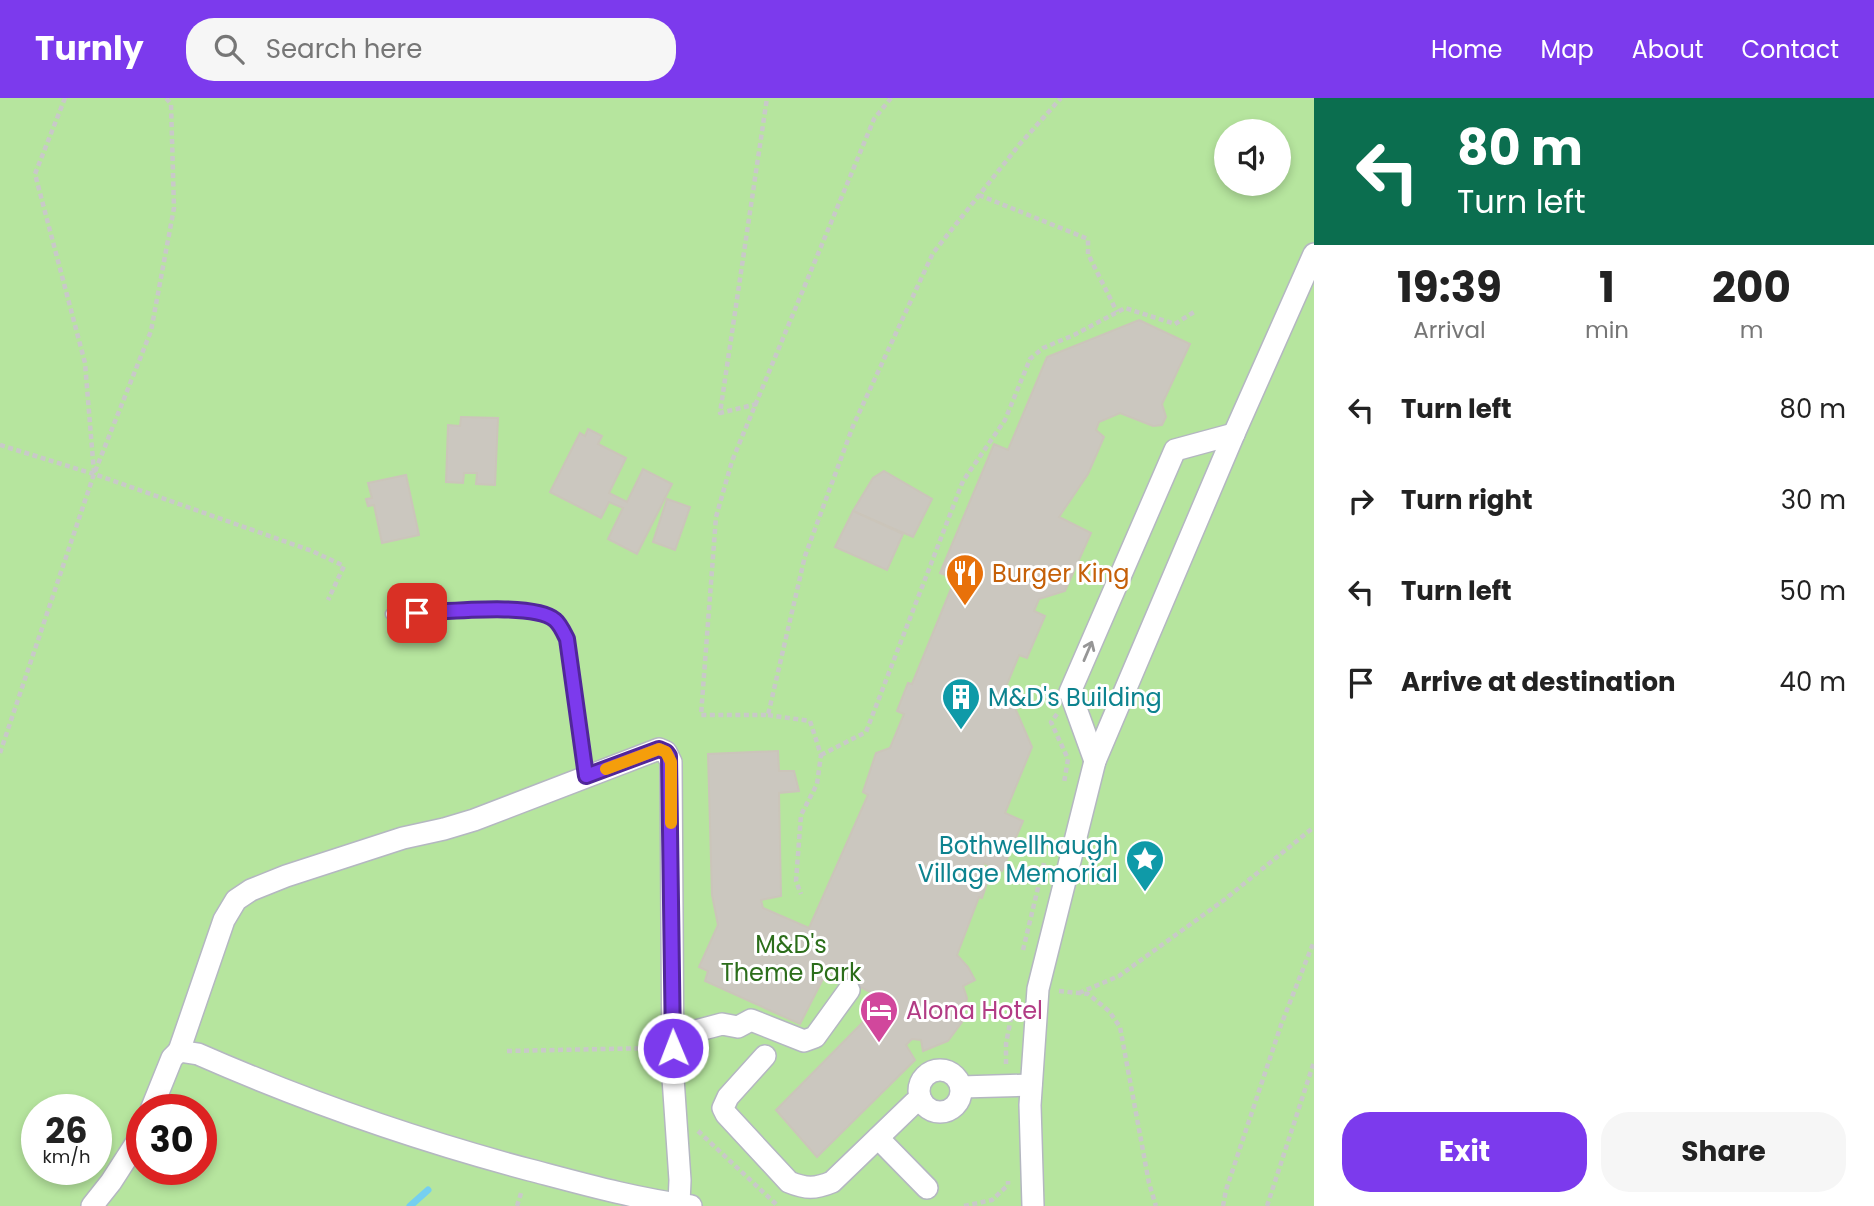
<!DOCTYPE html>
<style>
:root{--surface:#fff;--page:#f6f6f6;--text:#222;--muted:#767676;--accent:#7c3aed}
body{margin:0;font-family:Poppins,sans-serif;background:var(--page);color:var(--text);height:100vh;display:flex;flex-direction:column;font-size:26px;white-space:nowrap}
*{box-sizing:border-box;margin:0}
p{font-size:23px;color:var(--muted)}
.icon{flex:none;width:38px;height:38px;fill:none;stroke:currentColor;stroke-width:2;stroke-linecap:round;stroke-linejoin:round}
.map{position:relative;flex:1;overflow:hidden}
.sheet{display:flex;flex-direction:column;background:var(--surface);width:560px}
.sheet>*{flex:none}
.hud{background:#0b6e4f;color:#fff;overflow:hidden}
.fabs{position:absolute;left:1214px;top:21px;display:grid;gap:14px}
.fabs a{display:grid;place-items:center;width:77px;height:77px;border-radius:50%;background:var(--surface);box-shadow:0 4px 10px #0003;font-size:35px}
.speed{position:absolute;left:21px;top:996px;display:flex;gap:14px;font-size:35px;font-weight:700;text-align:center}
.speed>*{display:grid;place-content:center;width:91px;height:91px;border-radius:50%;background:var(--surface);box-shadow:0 4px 10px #0003;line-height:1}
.speed small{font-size:18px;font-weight:400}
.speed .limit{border:10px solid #d22;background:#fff;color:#111}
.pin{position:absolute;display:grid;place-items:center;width:60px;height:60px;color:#fff;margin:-30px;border-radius:14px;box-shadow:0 4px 10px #0006}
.me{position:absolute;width:77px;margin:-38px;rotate:359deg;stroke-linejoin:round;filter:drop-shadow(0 0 5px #0008)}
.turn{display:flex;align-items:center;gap:24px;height:147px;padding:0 28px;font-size:32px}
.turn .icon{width:91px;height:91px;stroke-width:2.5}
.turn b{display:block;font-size:49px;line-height:60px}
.eta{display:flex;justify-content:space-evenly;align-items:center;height:119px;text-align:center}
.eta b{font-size:42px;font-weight:700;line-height:49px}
.cta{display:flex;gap:14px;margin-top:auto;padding:14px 28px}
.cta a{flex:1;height:80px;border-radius:28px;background:var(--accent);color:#fff;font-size:28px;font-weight:700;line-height:80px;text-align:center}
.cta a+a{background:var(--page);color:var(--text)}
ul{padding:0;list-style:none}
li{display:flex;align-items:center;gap:21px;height:91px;padding:0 28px}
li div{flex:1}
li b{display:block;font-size:26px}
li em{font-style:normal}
header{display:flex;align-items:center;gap:42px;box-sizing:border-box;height:98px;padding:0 35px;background:var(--accent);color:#fff}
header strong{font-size:33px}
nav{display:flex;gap:38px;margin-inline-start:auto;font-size:24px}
.search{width:490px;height:63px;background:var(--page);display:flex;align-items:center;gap:18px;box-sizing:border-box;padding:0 24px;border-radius:28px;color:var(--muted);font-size:26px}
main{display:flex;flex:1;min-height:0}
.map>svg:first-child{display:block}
.green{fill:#b6e59e;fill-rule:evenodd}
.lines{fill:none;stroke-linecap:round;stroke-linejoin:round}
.stream{stroke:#75cff0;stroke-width:7}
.building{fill:#cbc7bf;stroke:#cbc5ba;stroke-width:2}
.service-casing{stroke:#b4b7c1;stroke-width:13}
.minor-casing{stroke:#b4b7c1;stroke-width:24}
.path{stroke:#c9c9c9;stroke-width:4.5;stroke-dasharray:5 3.5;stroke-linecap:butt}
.service{stroke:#fff;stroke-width:10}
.minor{stroke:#fff;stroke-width:21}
.oneway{stroke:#969696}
.route-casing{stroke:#51269a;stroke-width:18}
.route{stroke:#7c3aed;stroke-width:12}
.slow{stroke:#f59e0b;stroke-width:12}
.labels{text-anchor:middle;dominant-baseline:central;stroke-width:6;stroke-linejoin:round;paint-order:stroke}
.food-label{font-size:24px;fill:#c56008;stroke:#fff;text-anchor:start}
.culture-label{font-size:24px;fill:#0d838f;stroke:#fff;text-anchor:start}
.park-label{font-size:24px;fill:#2c6e1b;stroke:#fff}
.hotel-label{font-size:24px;fill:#b23c85;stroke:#fff;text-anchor:start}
</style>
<header>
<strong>Turnly</strong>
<div class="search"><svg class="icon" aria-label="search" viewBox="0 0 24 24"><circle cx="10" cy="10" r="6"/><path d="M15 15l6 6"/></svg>Search here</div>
<nav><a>Home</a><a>Map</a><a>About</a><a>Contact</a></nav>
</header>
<main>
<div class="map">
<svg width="1314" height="1108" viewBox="0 0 1314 1108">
<rect width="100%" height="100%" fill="#efe9e1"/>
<!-- green -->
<path class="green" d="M0,0H1314V1108H0ZM1227,33H1279V86H1227ZM37,1012H96V1071H37ZM142,1012H201V1071H142Z"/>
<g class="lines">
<!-- stream -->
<path class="stream" d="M410,1108L428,1092"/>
</g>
<!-- building -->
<g class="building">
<path d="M1139,222L1190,246L1162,306L1166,319L1162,327L1153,328L1120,315L1099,324L1096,332L1104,339L1088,376L1059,419L1091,435L1065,493L1039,501L1034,513L1045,518L1027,560L1019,557L1006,589L1032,649L1005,715L1023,723L1002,773L984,765L977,781L987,785L982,800L979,799L957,857L968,869L975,882L963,888L967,900L962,924L948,943L923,953L921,942L912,941L906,947L915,962L817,1059L776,1012L869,918L884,909L883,900L827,873L800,926L705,883L708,873L699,869L718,827L712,797L708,656L778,653L779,673H794L799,693L779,695L781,798L761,802L763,810L809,830L868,697L863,694L876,655L890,650L904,616L897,613L908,585L912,586L955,481L940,475L994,346L1008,352L1047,259Z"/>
<path d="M461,319L498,320L495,387L476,386L477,375H464L463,385L446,384L448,327L460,328Z"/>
<path d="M588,331L602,338L598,346L626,360L609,395L627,404L643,371L672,386L637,456L608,441L623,410L609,404L601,420L550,394L580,335L585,338Z"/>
<path d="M884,373L932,401L913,439L853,413L873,380Z"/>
<path d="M406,377L419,437L382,445L374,407L368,408L366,401L372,400L368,385Z"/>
<path d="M667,401L690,409L675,452L653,444Z"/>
<path d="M853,413L903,436L887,472L835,449Z"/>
</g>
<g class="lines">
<defs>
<path id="service" d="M391,516C424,515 533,503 555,522C560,526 564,535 567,541L586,678"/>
<g id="minor">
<path d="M1095,663L1070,594L1175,352L1234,336"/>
<path d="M673,939L722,926L738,929L751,922L804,943L815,939L849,892"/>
<path d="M179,953L224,822L236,802L251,792L286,778L403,740L444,731L474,722L659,651L666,654L671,664L673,980L680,1082L679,1106"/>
<path d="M765,958L728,999L723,1010L726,1016L789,1084C806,1091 815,1091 832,1084L914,1005L921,1002"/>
<circle cx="940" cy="993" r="21"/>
<path d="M961,989L1031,987"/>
<path d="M151,1012L172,960L179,953L198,956C305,1003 417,1042 530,1072C583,1086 636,1101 691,1108"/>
<path d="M878,1040L927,1090"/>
<path d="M92,1108L111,1084L142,1036"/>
<path d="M1033,1108L1030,1007L1038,891L1095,663L1234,336L1314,156"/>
</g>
</defs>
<!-- service casing -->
<use href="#service" class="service-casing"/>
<!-- minor casing -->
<use href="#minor" class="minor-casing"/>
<!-- path -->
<g class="path">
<path d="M65,0L35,76L85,265L94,375"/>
<path d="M891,0L874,21L732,363L716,419L701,617H768L805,458L853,328L933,155L1019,47L1061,0"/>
<path d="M979,97L1088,141V156L1117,214"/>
<path d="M757,306L720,315L767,0"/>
<path d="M0,347L94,376L312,453L344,468L328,502"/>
<path d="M1057,616L1051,624L1068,661L1064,685"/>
<path d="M768,617L810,623L821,657L817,686L801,717L796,783L801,796"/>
<path d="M0,655L94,376L151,233L174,110L171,6L166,0"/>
<path d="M821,657L866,634L963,383L1005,322L1030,261L1043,250L1074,237L1125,210L1175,226L1194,214"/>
<path d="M1023,852L1044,765"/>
<path d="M1059,893L1088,896L1109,913L1120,929L1149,1085L1156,1108"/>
<path d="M1079,895L1119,878L1224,802L1314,729"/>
<path d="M507,953L653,950"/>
<path d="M1006,966V946L1013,909"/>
<path d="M698,1033L778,1108"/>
<path d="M517,1108L522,1092"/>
<path d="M964,1108L992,1102L1008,1087V1083"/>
<path d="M1223,1108L1226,1092L1281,927L1314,843"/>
<path d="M1267,1108L1314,964"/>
</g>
<!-- service -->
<use href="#service" class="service"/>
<!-- minor -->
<use href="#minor" class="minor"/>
</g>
<!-- one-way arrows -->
<defs><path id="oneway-shaft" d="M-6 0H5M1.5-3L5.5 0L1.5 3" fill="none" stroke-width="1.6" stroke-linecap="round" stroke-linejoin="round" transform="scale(1.75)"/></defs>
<use class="oneway" href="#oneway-shaft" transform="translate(1088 553) rotate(-67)"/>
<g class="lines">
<defs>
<path id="route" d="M417,515C447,514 534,504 555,522C560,526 564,535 567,541L586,678L659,651L666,654L669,658L673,950"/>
</defs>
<!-- route casing -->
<use href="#route" class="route-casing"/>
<!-- route -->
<use href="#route" class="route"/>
<!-- slow -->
<path class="slow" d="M606,671L659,651L666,654L671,664V725"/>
</g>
<!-- icons -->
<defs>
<symbol id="restaurant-pin" viewBox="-11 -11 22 30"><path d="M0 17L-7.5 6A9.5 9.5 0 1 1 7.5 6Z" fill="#e8710a" stroke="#fff"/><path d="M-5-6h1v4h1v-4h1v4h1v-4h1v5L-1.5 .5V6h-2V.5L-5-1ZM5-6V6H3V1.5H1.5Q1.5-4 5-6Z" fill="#fff"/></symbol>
<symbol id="building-pin" viewBox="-11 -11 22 30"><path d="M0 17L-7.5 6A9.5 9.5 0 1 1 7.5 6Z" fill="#0f9aa8" stroke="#fff"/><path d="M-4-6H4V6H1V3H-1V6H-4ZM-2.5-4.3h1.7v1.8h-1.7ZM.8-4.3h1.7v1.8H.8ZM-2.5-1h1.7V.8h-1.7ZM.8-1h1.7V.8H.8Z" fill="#fff"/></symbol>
<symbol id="sight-pin" viewBox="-11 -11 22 30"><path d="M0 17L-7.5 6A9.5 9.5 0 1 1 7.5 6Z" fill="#0f9aa8" stroke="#fff"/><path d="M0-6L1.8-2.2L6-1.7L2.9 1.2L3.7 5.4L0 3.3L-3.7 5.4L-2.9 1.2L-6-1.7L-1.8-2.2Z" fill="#fff"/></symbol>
<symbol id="hotel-pin" viewBox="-11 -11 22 30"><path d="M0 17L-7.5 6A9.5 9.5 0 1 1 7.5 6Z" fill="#d1479c" stroke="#fff"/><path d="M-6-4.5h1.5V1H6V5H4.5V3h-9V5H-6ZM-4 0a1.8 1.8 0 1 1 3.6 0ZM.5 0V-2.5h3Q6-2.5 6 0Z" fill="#fff"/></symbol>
</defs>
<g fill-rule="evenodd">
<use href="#restaurant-pin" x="943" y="453" width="44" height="60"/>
<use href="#building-pin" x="939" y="577" width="44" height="60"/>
<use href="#sight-pin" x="1123" y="739" width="44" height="60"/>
<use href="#hotel-pin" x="857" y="890" width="44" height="60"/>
</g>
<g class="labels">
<!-- food labels -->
<g class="food-label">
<text x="992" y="475">Burger King</text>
</g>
<!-- culture labels -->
<g class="culture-label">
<text x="988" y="599">M&amp;D's Building</text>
<text x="1118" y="747" text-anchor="end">Bothwellhaugh<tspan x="1118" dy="28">Village Memorial</tspan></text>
</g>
<!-- park labels -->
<g class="park-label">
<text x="791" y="846">M&amp;D's<tspan x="791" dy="28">Theme Park</tspan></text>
</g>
<!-- hotel labels -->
<g class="hotel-label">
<text x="906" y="912">Alona Hotel</text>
</g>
</g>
</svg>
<div class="fabs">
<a><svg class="icon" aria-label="sound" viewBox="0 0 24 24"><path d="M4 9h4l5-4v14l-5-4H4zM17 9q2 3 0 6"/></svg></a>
</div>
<div class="speed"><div>26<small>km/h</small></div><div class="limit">30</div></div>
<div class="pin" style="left:417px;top:515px;background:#d93025"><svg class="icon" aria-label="arrive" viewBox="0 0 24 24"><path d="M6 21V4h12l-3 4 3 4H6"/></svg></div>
<svg class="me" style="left:673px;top:950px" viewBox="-20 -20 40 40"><circle r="17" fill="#7c3aed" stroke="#fff" stroke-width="3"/><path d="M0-11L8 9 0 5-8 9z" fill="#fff"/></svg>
</div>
<section class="sheet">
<div class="hud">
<div class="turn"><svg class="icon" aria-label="left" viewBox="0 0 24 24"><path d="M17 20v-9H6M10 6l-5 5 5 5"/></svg><div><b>80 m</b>Turn left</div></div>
</div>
<div class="eta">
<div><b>19:39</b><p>Arrival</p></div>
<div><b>1</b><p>min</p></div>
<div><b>200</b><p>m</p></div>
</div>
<ul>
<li><svg class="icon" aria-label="left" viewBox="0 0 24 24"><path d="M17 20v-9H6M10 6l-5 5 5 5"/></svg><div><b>Turn left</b></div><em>80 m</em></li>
<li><svg class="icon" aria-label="right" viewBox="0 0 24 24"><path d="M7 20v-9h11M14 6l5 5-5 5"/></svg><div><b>Turn right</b></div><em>30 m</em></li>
<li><svg class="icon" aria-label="left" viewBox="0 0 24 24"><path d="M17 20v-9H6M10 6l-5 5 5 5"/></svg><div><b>Turn left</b></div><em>50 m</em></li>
<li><svg class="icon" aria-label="arrive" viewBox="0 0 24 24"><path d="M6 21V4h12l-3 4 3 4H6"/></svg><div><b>Arrive at destination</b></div><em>40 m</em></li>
</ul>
<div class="cta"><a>Exit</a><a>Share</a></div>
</section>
</main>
